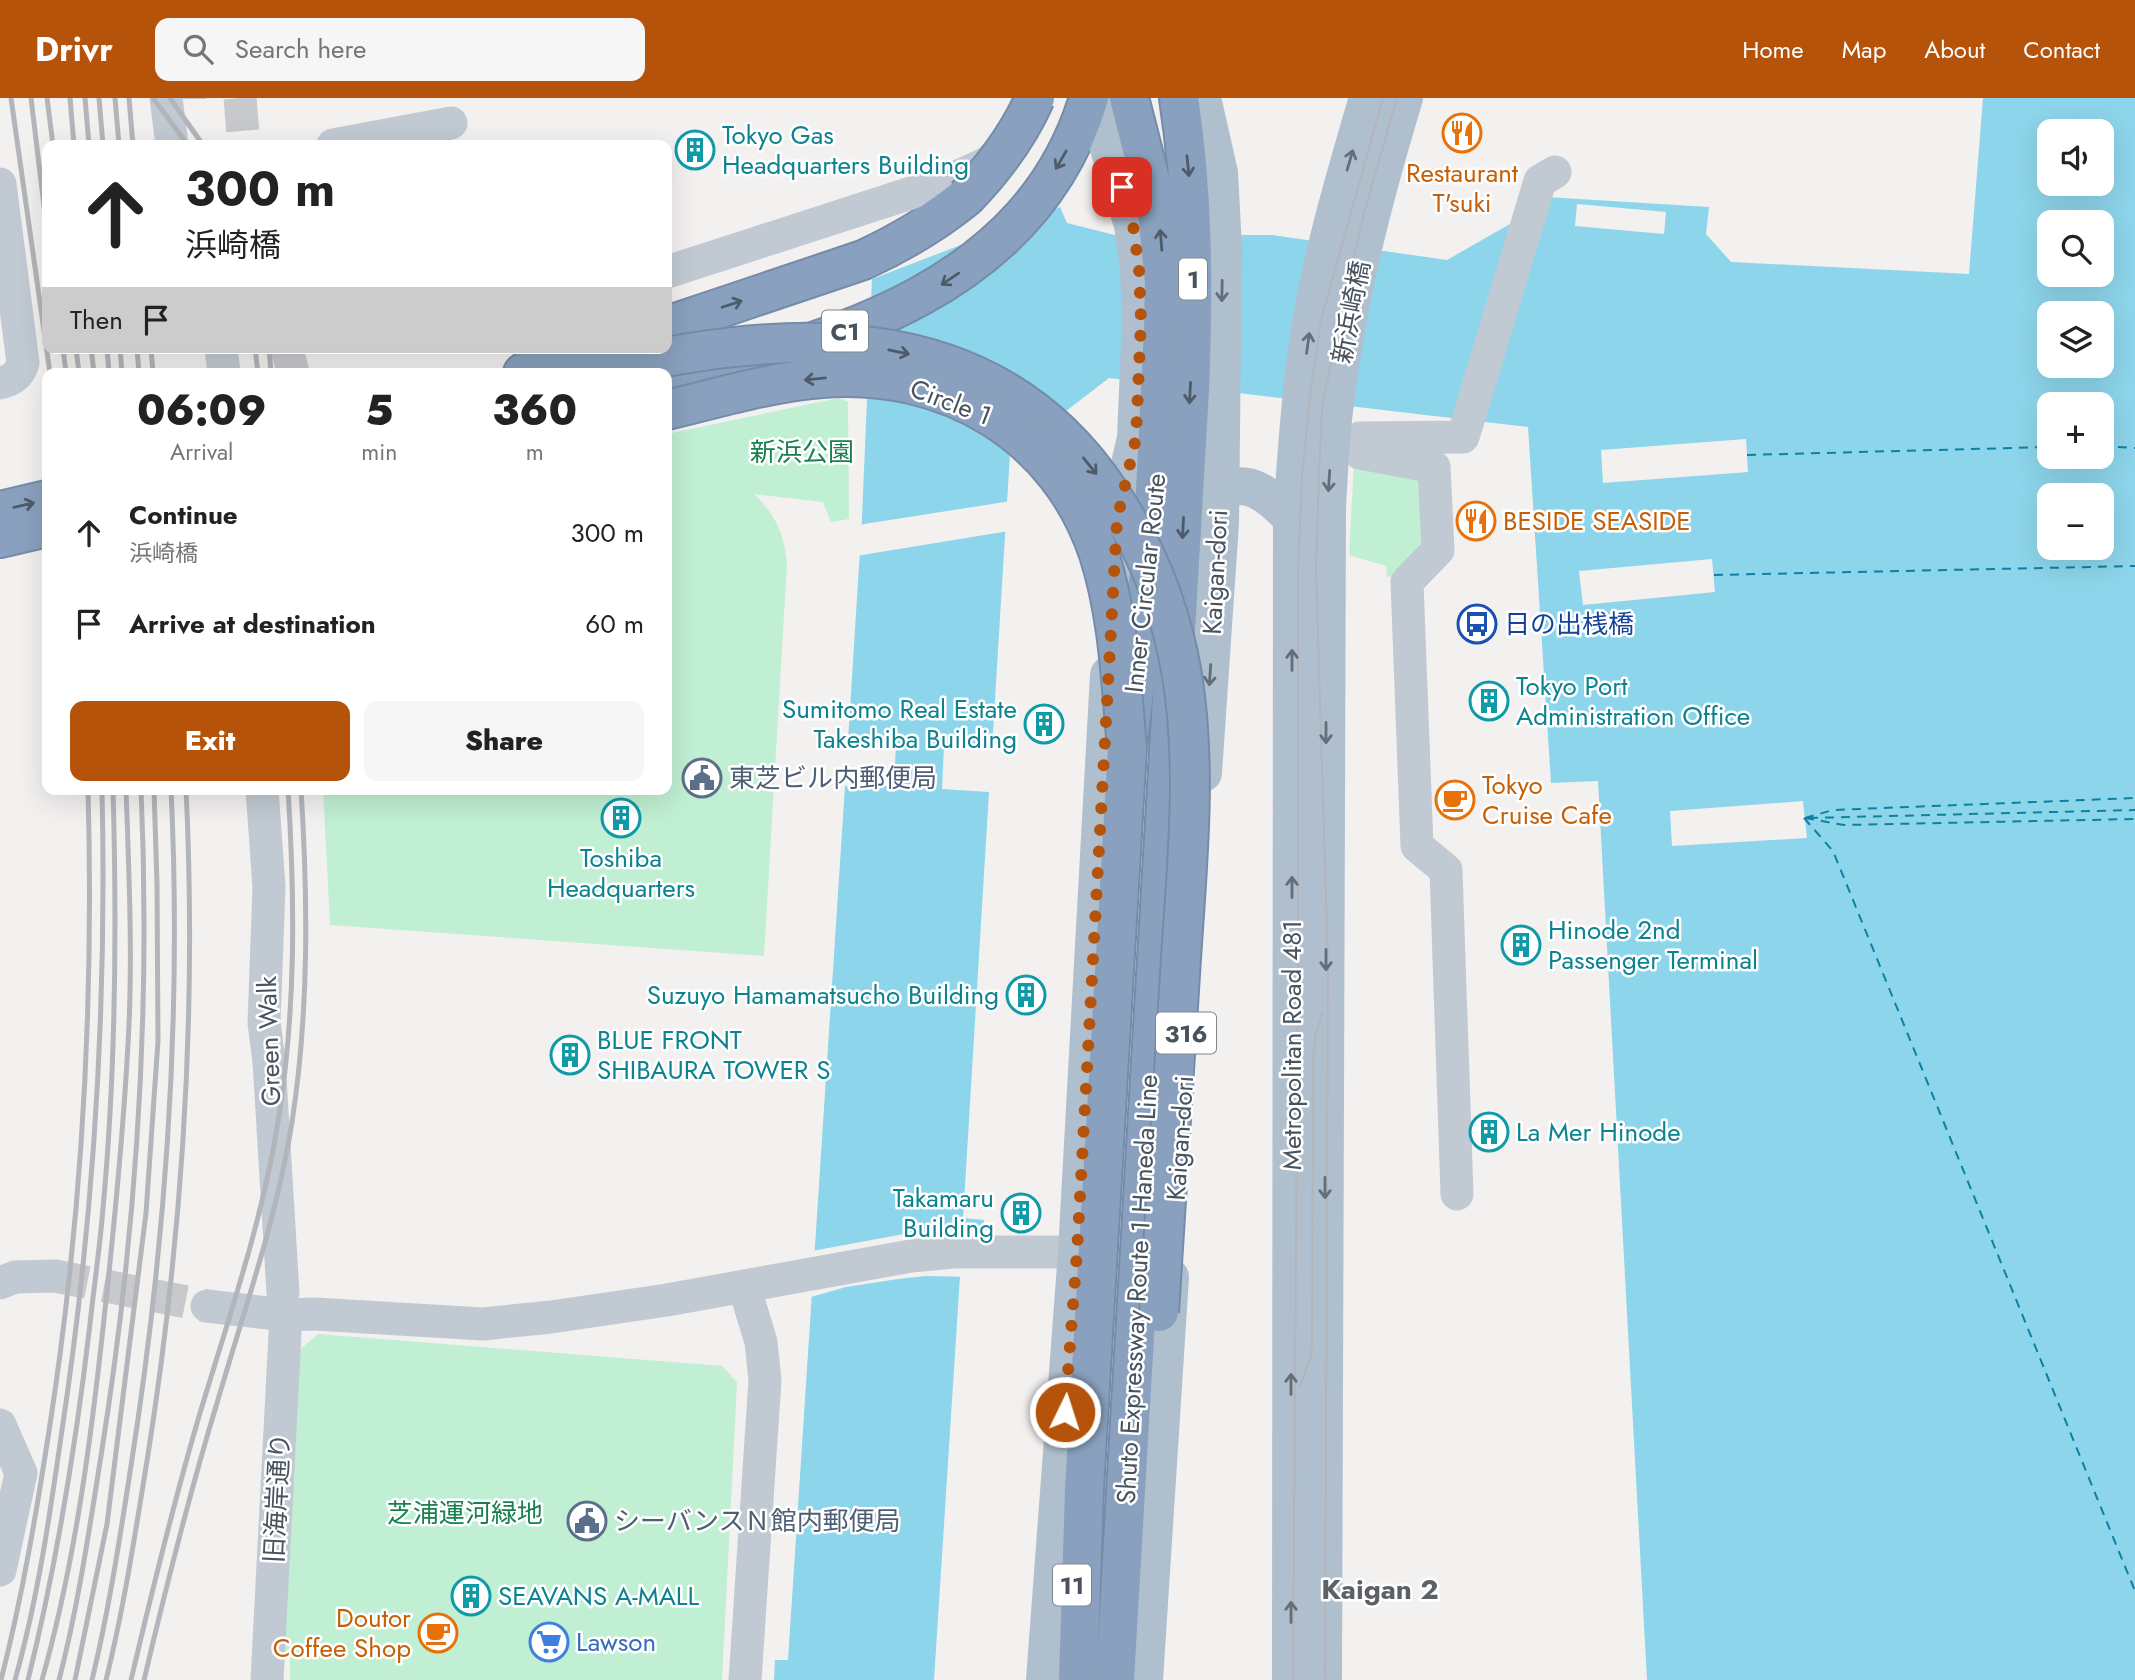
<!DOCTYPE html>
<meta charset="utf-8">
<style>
:root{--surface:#fff;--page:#f6f6f6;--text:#222;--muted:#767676;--accent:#b45309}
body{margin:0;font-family:Jost,"Noto Sans JP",sans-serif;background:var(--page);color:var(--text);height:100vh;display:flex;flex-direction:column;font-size:26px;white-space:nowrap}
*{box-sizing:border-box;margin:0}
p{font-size:23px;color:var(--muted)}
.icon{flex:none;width:38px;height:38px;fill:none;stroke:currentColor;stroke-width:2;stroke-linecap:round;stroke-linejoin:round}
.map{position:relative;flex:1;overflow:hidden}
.sheet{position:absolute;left:42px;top:270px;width:630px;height:427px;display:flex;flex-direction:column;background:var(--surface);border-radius:14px;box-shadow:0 7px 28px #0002}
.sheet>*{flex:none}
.hud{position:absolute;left:42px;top:42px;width:630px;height:214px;border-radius:14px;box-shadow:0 7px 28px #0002;background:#fff;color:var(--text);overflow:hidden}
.fabs{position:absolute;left:2037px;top:21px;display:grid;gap:14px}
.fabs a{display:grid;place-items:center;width:77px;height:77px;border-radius:14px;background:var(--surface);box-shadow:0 7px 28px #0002;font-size:35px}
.pin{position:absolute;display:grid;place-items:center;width:60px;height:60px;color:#fff;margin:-30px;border-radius:14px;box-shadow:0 4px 10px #0006}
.me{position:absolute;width:77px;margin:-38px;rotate:4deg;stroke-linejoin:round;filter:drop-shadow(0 0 5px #0008)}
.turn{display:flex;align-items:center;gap:24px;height:147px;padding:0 28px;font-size:32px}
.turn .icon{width:91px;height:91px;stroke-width:2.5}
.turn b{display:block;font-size:49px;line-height:60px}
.then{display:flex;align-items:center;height:66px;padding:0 28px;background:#0003;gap:14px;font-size:26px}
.eta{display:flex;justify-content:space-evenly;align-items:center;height:119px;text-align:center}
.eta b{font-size:42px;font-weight:800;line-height:49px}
.cta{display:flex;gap:14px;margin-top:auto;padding:14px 28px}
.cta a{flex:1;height:80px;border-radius:14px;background:var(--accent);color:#fff;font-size:28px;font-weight:800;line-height:80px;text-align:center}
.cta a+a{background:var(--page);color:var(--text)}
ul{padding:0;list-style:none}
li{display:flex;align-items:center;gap:21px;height:91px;padding:0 28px}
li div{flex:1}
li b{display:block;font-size:26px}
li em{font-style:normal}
header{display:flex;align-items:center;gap:42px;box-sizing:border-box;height:98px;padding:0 35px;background:var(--accent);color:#fff}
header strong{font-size:33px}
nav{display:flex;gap:38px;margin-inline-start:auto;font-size:24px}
.search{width:490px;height:63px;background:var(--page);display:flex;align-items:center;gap:18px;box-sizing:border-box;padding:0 24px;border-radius:14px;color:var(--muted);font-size:26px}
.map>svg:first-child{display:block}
.green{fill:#c0efd3}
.water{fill:#8dd5eb;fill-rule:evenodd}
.pier{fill:#f3f0f0}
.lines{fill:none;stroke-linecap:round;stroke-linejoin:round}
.ferry{stroke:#0e80a3;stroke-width:2;stroke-dasharray:9 7;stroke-linecap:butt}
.minor-tunnel{stroke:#c8c9cc;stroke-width:33;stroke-dasharray:33 17;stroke-linecap:butt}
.highway-casing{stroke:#748caa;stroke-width:42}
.minor{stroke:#c1cad2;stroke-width:33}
.major{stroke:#b0bfce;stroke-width:38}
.highway{stroke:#89a1be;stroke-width:38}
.tram{stroke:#b2b5ba;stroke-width:2}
.rail{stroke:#b2b5ba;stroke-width:5}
.highway-bridge-casing{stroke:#748caa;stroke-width:42;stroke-linecap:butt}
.minor-bridge{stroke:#c1cad2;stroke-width:33}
.highway-bridge{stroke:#89a1be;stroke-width:38}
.oneway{stroke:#4e5b68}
.oneway2{stroke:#626e7a}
.route{stroke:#b45309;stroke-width:12;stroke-dasharray:0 21.6}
.labels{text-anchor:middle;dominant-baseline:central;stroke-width:5;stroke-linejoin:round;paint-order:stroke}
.shield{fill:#fff;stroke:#7f878e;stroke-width:2}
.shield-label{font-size:24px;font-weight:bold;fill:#48535e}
.culture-label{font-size:26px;fill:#0d838f;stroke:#fff;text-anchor:start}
.food-label{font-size:26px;fill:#c56008;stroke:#fff;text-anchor:start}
.street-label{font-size:26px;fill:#48535e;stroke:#fff}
.park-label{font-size:26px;fill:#18804f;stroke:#fff}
.transit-label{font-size:26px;fill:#164399;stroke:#fff;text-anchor:start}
.service-label{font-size:26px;fill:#4e5e75;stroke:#fff;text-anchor:start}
.shop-label{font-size:26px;fill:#366cbe;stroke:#fff;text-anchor:start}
.neighbourhood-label{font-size:28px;font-weight:bold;fill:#5d6065;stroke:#fff}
</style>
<header>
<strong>Drivr</strong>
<div class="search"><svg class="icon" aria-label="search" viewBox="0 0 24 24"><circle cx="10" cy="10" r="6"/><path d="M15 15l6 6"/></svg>Search here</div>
<nav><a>Home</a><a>Map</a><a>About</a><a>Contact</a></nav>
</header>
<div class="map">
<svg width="2135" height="1582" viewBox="0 0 2135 1582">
<rect width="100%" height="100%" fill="#f3f0f0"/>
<!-- green -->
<g class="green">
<path d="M839,300L848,304L849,421L831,424L823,404L754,396C776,417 784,436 787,465L764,858L330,827L323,691H667V336Z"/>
<path d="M1354,363L1420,371L1424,445L1394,478L1387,479L1386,468L1349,457Z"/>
<path d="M318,1236L722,1268L737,1284L722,1582H290V1560L284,1553L297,1254Z"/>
</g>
<!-- water -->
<path class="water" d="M1983,0H2135V1582H1647L1598,683L1551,685L1528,329L1109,280L1010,356L992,650L944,648L942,691L989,694L963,1120L984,1122L978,1179L960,1178L934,1582H774L775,1562H788L845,688H894L896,646L848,643L862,420L872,181L1060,109L1067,125L1115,137H1272L1447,162L1517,122L1546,99L1709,109L1706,136L1731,164L1969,176ZM2049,33H2102V86H2049ZM2049,124H2102V177H2049ZM2049,215H2102V268H2049ZM2049,306H2102V359H2049ZM2049,397H2102V450H2049Z"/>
<!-- pier -->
<g class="pier">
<path d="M1577,106L1666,114L1664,136L1575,128Z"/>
<path d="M1746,341L1748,374L1603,385L1601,352Z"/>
<path d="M1011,403L1009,433L856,458L858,427Z"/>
<path d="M1712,461L1715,494L1583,507L1579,473Z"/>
<path d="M1803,703L1807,740L1672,748L1670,713Z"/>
<path d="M986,1129L984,1158L978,1179L926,1178L898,1181L846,1189L811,1199L812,1153L904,1136Z"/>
</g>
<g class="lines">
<!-- ferry -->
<g class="ferry">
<path d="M2102,348L2135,350"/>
<path d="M1747,357L2049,349"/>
<path d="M1714,477L2135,468"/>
<path d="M1804,720L1833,753L2135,1493"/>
<path d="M1805,720L1833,712L2135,700"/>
<path d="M1805,720L1844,727L2135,721"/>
<path d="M1809,720L2135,712"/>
</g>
<!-- minor-tunnel -->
<g class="minor-tunnel">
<path d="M190,0V1"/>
<path d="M240,0L244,47"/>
<path d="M287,250L293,275"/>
<path d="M55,1178L207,1208"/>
</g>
<defs>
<g id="highway">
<path d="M667,228L863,162C900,145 934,125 966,99"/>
<path d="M523,275L598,250"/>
<path d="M667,284C837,244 1032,189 1089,0"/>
<path d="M0,413L47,402"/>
<path d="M0,440L47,429"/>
<path d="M1078,1582L1084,1392L1127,650L1152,452L1163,232L1164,185L1156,105L1129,0"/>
<path d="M1115,1582L1190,292C1194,194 1194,98 1179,0"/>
</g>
</defs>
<!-- highway casing -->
<use href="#highway" class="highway-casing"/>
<!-- minor -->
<g class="minor">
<path d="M166,0L172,47"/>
<path d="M0,86L23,265C19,277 13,282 0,285"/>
<path d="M667,174L948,83L987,65L1000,55"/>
<path d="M221,250L224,275"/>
<path d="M262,691L269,789L264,925L269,963L283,1195"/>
<path d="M1457,1096L1446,772L1417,748L1407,484L1438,452L1434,369L1360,355V340L1463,339L1540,83L1555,74"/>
<path d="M0,1185L15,1179L55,1178"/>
<path d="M744,1188L761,1244L765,1282L745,1582"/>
<path d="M207,1208L286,1217L315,1216L483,1226L551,1219L667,1202L911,1158L954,1154H1077"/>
<path d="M0,1327L21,1375L0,1472"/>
<path d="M267,1582L286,1217"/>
</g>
<!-- major -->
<g class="major">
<path d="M1093,0L1133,127L1139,171L1141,223L1136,340L1117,422L1113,500"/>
<path d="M1202,0L1219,75L1223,150L1220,425L1203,675"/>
<path d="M1219,400C1242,371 1275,402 1292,421"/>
<path d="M1045,1582L1077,1154L1109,577"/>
<path d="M1144,1582L1170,1179"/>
<path d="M1291,1582L1292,421C1296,360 1300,300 1309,239C1321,158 1345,79 1368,0"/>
<path d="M1323,1582L1327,409C1329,377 1330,345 1334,313C1346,207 1373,102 1404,0"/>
</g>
<!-- highway -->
<use href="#highway" class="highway"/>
<!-- tram -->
<g class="tram">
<path d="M1300,1289L1311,1258L1312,1243L1313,962L1315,939L1323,914"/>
<path d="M1293,1582L1298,865V472L1302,380L1309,307L1321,222L1383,0"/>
<path d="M1325,1582L1328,866L1316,472L1319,376L1322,310L1342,211L1364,115L1397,0"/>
</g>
<!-- rail -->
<g class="rail">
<path d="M11,0L50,275"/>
<path d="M31,0L47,133"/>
<path d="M47,0L53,47"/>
<path d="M70,0L74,47"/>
<path d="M85,0L89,47"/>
<path d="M99,0L103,47"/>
<path d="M115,0L119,47"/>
<path d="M129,0L133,47"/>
<path d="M153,0L188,47"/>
<path d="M170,0L203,47"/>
<path d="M63,250L66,275"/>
<path d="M76,250L79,275"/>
<path d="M91,250L94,275"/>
<path d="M107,250L109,275"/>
<path d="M120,250L122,275"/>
<path d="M137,250L139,275"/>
<path d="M151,250L153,275"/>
<path d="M255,250L258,275"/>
<path d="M269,250L271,275"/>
<path d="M1,1582C22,1500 36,1417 49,1333C82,1121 94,906 88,691"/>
<path d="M15,1582C38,1500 50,1416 62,1332C94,1120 107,906 102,691"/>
<path d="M28,1582C57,1465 76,1346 90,1226C94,1188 100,1149 103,1110C116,971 117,831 113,691"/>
<path d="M42,1582C75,1465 91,1342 104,1221C114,1130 123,1038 128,946C133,862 129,776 126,691"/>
<path d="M59,1582C78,1509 89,1433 101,1358C136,1138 151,914 141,691"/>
<path d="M75,1582L107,1426L146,1115L158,943L157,786L154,691"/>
<path d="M92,1582C109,1512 120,1439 131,1368C166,1144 182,917 171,691"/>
<path d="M106,1582C124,1510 135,1436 147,1363C182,1142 197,915 186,691"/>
<path d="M131,1582C152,1493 174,1403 200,1315C229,1219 262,1124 278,1024C296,913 295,803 288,691"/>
<path d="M144,1582C166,1489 189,1397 217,1305C244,1212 277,1120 292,1024C309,914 308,803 301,691"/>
</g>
<defs>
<g id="highway-bridge">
<path d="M966,99C995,69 1018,38 1035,0"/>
<path d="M589,275C778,231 986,210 1109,394C1146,449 1171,512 1182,577C1197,670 1187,767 1181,860C1174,978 1166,1096 1159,1214"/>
<path d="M667,312C718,300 770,284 822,280C947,270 1059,336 1099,456C1119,518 1121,585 1127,650"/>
</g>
</defs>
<!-- highway-bridge casing -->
<use href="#highway-bridge" class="highway-bridge-casing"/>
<!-- minor-bridge -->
<path class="minor-bridge" d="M333,47L451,25"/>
<!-- highway-bridge -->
<use href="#highway-bridge" class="highway-bridge"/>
</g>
<!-- one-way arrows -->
<defs><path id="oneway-shaft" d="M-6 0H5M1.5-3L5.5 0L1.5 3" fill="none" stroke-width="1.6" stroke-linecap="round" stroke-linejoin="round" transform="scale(1.75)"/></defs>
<g class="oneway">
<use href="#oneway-shaft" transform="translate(1061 62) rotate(120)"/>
<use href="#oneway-shaft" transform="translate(1188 68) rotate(84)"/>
<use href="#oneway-shaft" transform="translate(1161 142) rotate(-95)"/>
<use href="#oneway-shaft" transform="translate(950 181) rotate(146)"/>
<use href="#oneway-shaft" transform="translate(732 206) rotate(-18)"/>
<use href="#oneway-shaft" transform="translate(899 254) rotate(12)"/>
<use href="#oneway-shaft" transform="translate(815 281) rotate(174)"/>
<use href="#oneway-shaft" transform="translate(1190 295) rotate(93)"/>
<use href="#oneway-shaft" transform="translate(1090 368) rotate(51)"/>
<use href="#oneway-shaft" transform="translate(24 407) rotate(-13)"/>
<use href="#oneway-shaft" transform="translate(1183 430) rotate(93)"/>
</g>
<g class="oneway2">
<use href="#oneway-shaft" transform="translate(1350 62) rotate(-74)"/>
<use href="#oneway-shaft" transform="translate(1222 193) rotate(91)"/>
<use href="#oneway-shaft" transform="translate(1308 245) rotate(-82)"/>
<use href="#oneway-shaft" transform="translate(1329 383) rotate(94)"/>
<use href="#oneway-shaft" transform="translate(1292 562) rotate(-90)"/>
<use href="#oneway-shaft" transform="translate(1210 577) rotate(94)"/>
<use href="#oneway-shaft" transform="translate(1326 635) rotate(90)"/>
<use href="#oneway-shaft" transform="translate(1292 789) rotate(-90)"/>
<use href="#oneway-shaft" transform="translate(1326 862) rotate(90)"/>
<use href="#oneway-shaft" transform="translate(1325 1090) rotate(90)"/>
<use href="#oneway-shaft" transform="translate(1291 1286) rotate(-90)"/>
<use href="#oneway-shaft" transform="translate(1291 1514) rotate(-90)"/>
</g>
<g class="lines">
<!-- route -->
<path class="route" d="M1065,1314L1077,1154L1117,422L1136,340L1141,223L1139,171L1133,127L1122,89"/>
</g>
<!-- icons -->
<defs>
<symbol id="restaurant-ring" viewBox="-11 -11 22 22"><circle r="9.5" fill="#fff" stroke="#e8710a" stroke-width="1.5"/><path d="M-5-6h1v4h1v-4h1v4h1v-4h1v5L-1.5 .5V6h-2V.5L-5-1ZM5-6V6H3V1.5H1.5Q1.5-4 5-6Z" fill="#e8710a"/></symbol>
<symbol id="building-ring" viewBox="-11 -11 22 22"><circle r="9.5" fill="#fff" stroke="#0f9aa8" stroke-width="1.5"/><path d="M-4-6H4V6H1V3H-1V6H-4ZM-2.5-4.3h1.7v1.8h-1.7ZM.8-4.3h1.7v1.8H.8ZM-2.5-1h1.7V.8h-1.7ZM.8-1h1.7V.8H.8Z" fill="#0f9aa8"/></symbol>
<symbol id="bus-ring" viewBox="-11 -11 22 22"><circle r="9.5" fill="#fff" stroke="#1a4fb4" stroke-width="1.5"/><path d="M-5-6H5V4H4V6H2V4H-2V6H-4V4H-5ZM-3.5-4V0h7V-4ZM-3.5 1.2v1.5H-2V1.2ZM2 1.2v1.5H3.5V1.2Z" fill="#1a4fb4"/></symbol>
<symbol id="civic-ring" viewBox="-11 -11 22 22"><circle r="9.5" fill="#fff" stroke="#5c6f8a" stroke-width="1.5"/><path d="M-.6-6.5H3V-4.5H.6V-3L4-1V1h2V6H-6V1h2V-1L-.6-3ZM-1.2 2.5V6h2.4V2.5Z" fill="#5c6f8a"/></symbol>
<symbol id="cafe-ring" viewBox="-11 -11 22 22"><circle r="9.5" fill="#fff" stroke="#e8710a" stroke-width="1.5"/><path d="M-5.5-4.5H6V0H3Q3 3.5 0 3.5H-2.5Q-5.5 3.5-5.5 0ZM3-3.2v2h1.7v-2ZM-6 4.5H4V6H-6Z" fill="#e8710a"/></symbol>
<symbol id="supermarket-ring" viewBox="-11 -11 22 22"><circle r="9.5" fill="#fff" stroke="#3f7fe0" stroke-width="1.5"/><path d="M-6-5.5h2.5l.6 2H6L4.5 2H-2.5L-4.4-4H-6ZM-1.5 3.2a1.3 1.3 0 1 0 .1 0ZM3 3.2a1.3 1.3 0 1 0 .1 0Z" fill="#3f7fe0"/></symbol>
</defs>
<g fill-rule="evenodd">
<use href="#restaurant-ring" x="1440" y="13" width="44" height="44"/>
<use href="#building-ring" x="673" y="30" width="44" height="44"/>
<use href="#restaurant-ring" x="1454" y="401" width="44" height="44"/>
<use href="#bus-ring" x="1455" y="504" width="44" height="44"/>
<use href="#building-ring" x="1467" y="581" width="44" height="44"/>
<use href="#building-ring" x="1022" y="604" width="44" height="44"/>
<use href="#civic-ring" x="680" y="658" width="44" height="44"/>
<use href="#cafe-ring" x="1433" y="680" width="44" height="44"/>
<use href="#building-ring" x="599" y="698" width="44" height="44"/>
<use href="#building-ring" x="1499" y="825" width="44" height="44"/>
<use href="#building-ring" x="1004" y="875" width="44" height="44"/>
<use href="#building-ring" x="548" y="935" width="44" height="44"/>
<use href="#building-ring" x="1467" y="1012" width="44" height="44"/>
<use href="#building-ring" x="999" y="1093" width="44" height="44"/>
<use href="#civic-ring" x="565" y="1401" width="44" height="44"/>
<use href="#building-ring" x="449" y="1476" width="44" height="44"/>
<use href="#cafe-ring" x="416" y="1513" width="44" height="44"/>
<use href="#supermarket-ring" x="527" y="1522" width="44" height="44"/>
</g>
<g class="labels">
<!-- shield labels -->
<g class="shield">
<rect x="1179" y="160.5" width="28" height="41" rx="5"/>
<rect x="822" y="212.5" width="46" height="41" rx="5"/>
<rect x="1156" y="914.5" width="60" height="41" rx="5"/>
<rect x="1053" y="1466.5" width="38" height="41" rx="5"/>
</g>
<g class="shield-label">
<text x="1193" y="181">1</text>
<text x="845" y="233">C1</text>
<text x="1186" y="935">316</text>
<text x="1072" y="1487">11</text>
</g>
<!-- culture labels -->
<g class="culture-label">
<text x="722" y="37">Tokyo Gas<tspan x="722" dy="30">Headquarters Building</tspan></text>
<text x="1516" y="588">Tokyo Port<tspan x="1516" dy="30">Administration Office</tspan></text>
<text x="1017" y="611" text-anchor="end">Sumitomo Real Estate<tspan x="1017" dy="30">Takeshiba Building</tspan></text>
<text x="621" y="760" text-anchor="middle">Toshiba<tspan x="621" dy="30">Headquarters</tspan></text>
<text x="1548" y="832">Hinode 2nd<tspan x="1548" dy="30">Passenger Terminal</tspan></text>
<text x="999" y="897" text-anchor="end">Suzuyo Hamamatsucho Building</text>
<text x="597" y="942">BLUE FRONT<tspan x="597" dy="30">SHIBAURA TOWER S</tspan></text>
<text x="1516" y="1034">La Mer Hinode</text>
<text x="994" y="1100" text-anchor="end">Takamaru<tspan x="994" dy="30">Building</tspan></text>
<text x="498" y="1498">SEAVANS A-MALL</text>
</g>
<!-- food labels -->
<g class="food-label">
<text x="1462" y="75" text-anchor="middle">Restaurant<tspan x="1462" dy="30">T'suki</tspan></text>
<text x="1503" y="423">BESIDE SEASIDE</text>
<text x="1482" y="687">Tokyo<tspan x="1482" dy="30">Cruise Cafe</tspan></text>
<text x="411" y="1520" text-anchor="end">Doutor<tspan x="411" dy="30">Coffee Shop</tspan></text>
</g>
<!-- street labels -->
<g class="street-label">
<text transform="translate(1351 214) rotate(-79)">新浜崎橋</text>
<text transform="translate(951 304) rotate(21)">Circle 1</text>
<text transform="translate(1215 474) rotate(-87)">Kaigan-dori</text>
<text transform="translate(1145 485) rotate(-84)">Inner Circular Route</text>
<text transform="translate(269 943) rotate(-92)">Green Walk</text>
<text transform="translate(1292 947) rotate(-90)">Metropolitan Road 481</text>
<text transform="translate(1180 1040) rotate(-86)">Kaigan-dori</text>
<text transform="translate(1137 1191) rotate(-87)">Shuto Expressway Route 1 Haneda Line</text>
<text transform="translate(277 1400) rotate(-87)">旧海岸通り</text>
</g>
<!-- park labels -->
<g class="park-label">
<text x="802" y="354">新浜公園</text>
<text x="465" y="1415">芝浦運河緑地</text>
</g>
<!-- transit labels -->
<g class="transit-label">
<text x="1504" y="526">日の出桟橋</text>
</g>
<!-- service labels -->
<g class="service-label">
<text x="729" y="680">東芝ビル内郵便局</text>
<text x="614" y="1423">シーバンスＮ館内郵便局</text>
</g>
<!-- shop labels -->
<g class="shop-label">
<text x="576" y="1544">Lawson</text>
</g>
<!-- neighbourhood labels -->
<g class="neighbourhood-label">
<text x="1380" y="1491">Kaigan 2</text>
</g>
</g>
</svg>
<div class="fabs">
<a><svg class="icon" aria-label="sound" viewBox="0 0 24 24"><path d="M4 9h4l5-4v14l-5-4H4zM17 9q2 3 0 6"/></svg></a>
<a><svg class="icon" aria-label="search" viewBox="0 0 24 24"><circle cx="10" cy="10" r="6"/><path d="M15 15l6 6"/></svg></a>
<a><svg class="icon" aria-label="layers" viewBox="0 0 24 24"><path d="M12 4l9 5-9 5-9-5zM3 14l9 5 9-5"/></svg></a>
<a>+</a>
<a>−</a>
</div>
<div class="pin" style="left:1122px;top:89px;background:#d93025"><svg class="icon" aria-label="arrive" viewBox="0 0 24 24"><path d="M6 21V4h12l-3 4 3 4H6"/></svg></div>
<svg class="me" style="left:1065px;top:1314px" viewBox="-20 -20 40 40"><circle r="17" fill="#b45309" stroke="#fff" stroke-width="3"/><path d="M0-11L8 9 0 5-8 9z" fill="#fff"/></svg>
<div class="hud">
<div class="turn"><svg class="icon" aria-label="ahead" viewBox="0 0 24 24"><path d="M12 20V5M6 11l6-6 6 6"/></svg><div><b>300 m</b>浜崎橋</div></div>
<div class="then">Then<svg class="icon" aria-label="arrive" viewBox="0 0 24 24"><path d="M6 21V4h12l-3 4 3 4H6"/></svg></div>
</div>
<section class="sheet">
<div class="eta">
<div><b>06:09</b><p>Arrival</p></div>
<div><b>5</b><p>min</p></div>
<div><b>360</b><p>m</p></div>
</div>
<ul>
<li><svg class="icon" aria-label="ahead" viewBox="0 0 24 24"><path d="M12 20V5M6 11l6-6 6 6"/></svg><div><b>Continue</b><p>浜崎橋</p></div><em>300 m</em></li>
<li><svg class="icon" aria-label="arrive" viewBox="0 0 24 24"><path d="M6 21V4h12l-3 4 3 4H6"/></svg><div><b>Arrive at destination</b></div><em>60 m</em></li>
</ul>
<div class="cta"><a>Exit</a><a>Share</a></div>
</section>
</div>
